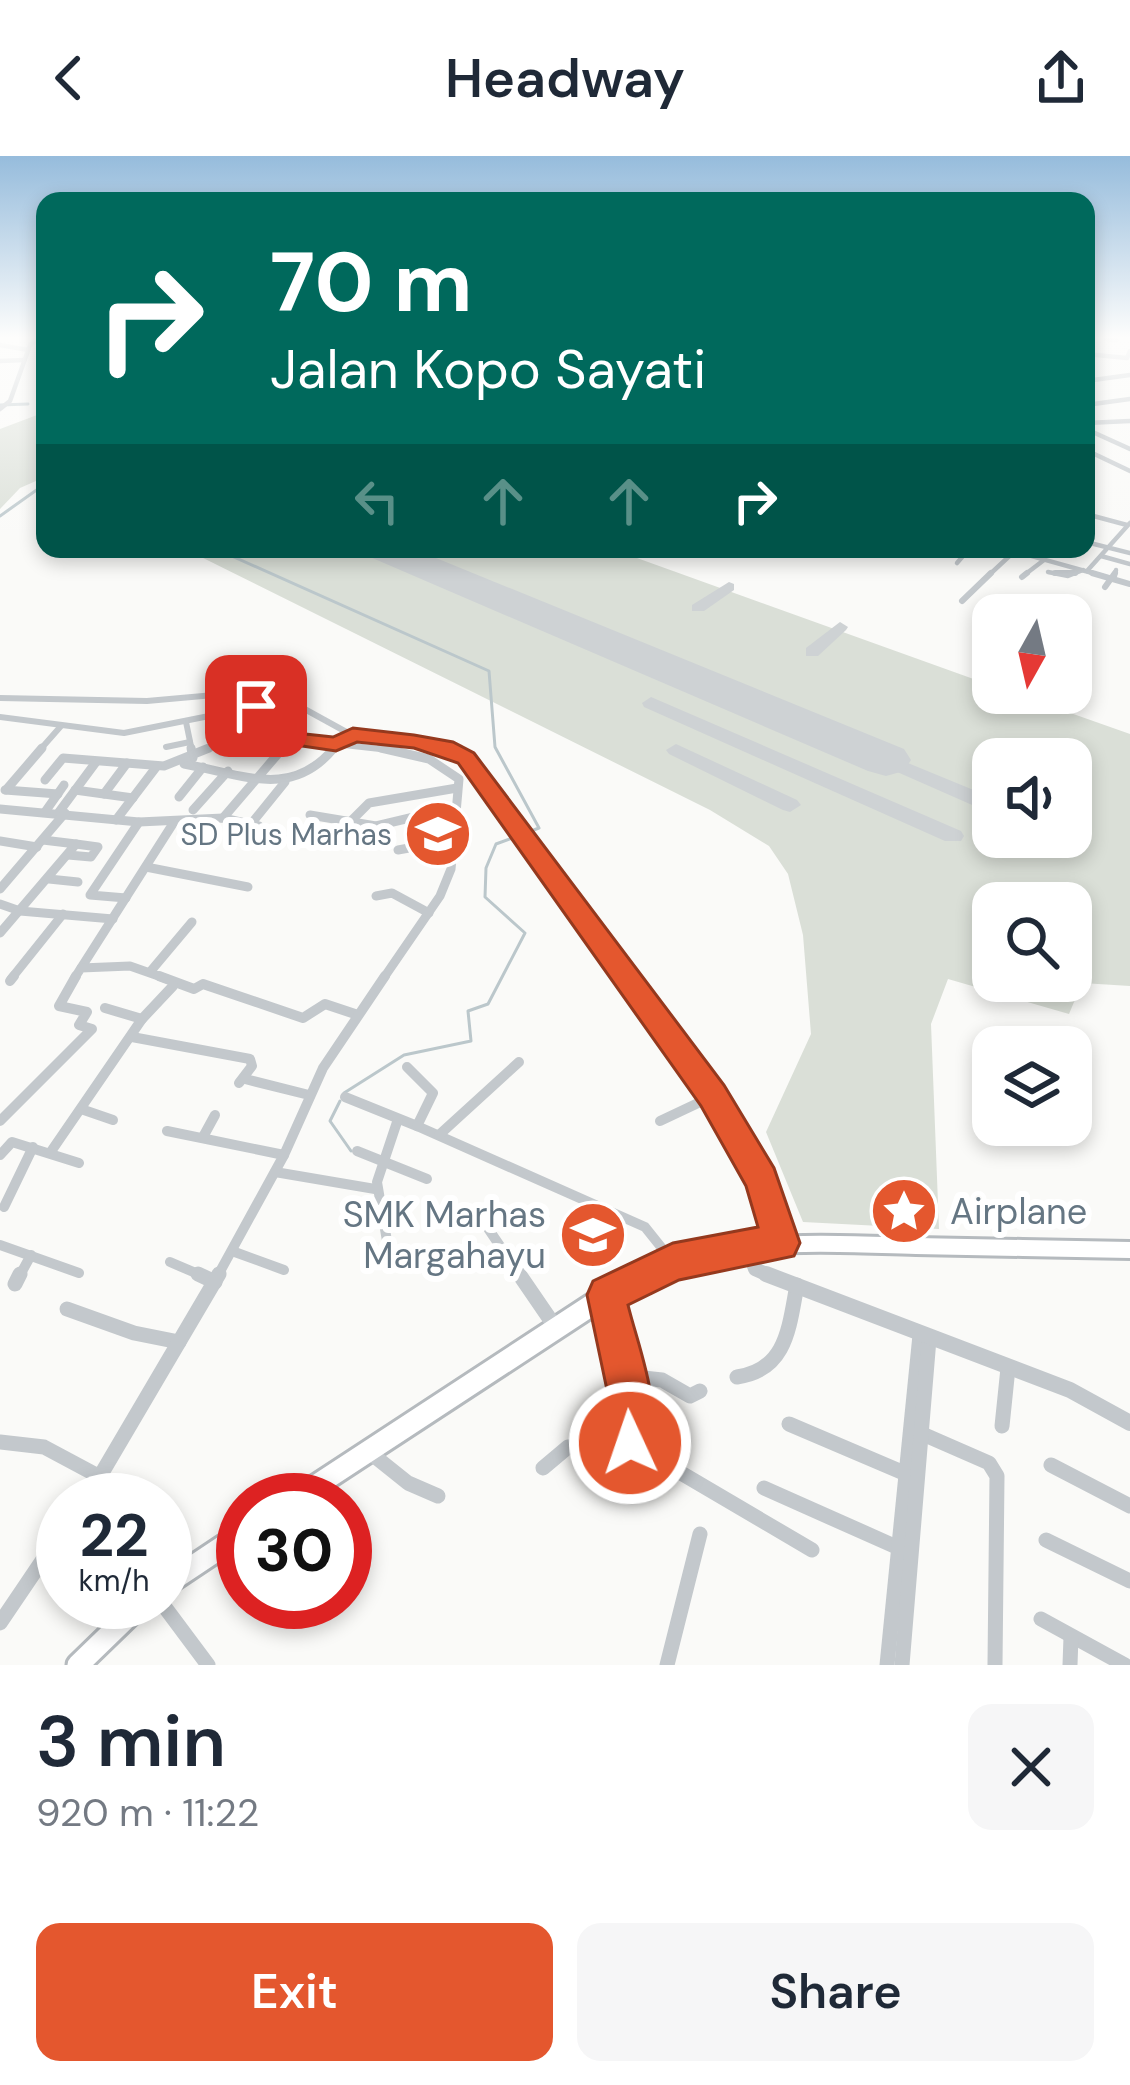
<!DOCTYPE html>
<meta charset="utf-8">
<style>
:root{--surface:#fff;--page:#f6f6f7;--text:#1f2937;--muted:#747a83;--accent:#e4572e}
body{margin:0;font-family:"DM Sans",sans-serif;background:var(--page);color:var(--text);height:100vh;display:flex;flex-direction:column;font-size:45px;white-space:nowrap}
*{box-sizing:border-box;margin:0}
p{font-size:39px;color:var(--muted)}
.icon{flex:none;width:66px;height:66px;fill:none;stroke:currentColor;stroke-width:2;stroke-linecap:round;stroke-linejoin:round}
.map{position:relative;height:1509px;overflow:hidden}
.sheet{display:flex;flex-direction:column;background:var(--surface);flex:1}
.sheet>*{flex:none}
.top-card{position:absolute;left:36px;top:36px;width:1059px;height:366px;border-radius:24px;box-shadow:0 6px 18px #0003;background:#00695c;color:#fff;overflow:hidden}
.needle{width:78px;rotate:188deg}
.buttons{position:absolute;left:972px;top:438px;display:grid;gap:24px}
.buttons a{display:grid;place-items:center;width:120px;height:120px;border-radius:24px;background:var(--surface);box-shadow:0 6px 18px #0003;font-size:60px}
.speed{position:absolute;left:36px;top:1317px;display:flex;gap:24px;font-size:60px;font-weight:700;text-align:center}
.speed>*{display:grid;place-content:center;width:156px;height:156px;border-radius:50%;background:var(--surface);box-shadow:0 6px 18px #0003;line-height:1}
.speed small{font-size:30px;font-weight:400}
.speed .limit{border:18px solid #d22;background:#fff;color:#111}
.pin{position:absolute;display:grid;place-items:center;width:102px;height:102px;color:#fff;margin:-51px;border-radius:24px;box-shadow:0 6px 18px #0006}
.me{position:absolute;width:132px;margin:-66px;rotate:357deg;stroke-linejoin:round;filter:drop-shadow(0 0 9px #0008)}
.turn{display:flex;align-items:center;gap:42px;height:252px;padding:0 36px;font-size:54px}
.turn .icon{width:156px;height:156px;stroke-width:2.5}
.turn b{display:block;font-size:84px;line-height:102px}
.lanes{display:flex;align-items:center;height:114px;padding:0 36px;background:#0003;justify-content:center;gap:60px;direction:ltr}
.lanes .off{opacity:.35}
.round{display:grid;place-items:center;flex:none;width:126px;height:126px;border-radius:24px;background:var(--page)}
.overview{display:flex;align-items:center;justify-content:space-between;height:204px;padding:0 36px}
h1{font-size:72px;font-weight:600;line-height:90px}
.cta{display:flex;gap:24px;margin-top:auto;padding:24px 36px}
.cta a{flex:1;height:138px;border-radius:24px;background:var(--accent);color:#fff;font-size:48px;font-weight:600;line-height:138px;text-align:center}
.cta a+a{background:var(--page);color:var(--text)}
header{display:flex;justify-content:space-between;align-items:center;height:156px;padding:0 36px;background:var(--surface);font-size:54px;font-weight:600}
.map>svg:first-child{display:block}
.green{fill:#dadfd7;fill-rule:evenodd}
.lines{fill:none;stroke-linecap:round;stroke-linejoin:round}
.stream{stroke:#bbc7cb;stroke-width:3}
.taxiway{fill:#ced2d4;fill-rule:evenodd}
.runway{fill:#ced2d4;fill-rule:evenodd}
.primary-far1-casing{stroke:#b5babe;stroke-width:22}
.primary-casing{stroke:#b5babe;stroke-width:27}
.minor-far4{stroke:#c3c8cc;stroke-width:4.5}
.minor-far3{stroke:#c3c8cc;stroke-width:6}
.minor-far2{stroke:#c3c8cc;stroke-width:9}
.minor-far1{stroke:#c3c8cc;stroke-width:10}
.minor{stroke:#c3c8cc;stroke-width:15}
.tertiary-far2{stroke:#c3c8cc;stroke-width:4.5}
.tertiary-far1{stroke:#c3c8cc;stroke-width:14}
.tertiary{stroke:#c3c8cc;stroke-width:16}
.primary-far1{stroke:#fff;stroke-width:16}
.primary{stroke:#fff;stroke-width:21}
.route{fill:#e4572e;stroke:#94391e;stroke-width:3}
.labels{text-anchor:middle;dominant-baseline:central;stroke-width:12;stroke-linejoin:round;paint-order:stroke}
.poi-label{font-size:30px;fill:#657683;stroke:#fff;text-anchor:end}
.near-poi-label{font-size:36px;fill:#657683;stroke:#fff;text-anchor:start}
</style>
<header><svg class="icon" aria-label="back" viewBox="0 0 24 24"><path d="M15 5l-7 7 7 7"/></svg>Headway<svg class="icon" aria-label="share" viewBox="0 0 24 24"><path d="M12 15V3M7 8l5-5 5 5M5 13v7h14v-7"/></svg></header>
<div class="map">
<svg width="1130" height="1509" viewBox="0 0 1130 1509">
<rect width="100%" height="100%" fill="#fafaf8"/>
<!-- green -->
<g class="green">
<path d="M45,256V321L20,332L0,353V273Z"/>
<path d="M185,393H612L993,530V537H1014L1130,578V830L1082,827L1069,858L948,823L931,868L939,1073L803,1066L766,976L811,878L803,779L788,718L769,690L710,654ZM993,603H1071V681H993ZM993,747H1071V825H993Z"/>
</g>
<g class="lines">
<!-- stream -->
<g class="stream">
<path d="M0,249L28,248"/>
<path d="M0,360L45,328"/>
<path d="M216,393L489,515L495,591L539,672L496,688L486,712L485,741L525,777L488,848L468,855L471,885L404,899L344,937"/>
<path d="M340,945L330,965L351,995"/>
</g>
<!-- taxiway -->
<g class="taxiway">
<path d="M729,426L734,428V434L704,455H692V449Z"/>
<path d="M840,466L848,471L846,474L818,500H806V492Z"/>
<path d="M651,541L961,675L964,680L961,685H945L644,551L642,547Z"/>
<path d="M676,588L797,644L801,649L790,656L783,654L669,598L666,594Z"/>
<path d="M886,598L993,642V652H979L879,608V600Z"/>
</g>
<!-- runway -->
<path class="runway" d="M365,393H414L904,593L911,604L904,615L886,620L868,615L370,401Z"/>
<defs>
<path id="primary-far1" d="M642,1121C728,1079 823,1088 916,1090C987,1091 1059,1093 1130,1094"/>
<g id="primary">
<path d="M294,1344L607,1139L648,1118"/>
<path d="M165,1429L243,1377"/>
<path d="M78,1509L143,1446"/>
</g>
</defs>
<!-- primary-far1 casing -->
<use href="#primary-far1" class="primary-far1-casing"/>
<!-- primary casing -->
<use href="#primary" class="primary-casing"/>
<!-- minor-far4 -->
<g class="minor-far4">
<path d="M1106,183L1116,184"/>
<path d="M0,189L28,194"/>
<path d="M1088,191L1090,183"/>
<path d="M0,205L24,204"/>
<path d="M1086,225L1130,219"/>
<path d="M1086,249L1130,243"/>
<path d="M0,253L10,245L30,189L37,183"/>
<path d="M1086,267L1130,265"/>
<path d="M1086,273L1130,293"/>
<path d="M1086,294L1130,315"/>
<path d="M1086,358L1127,369"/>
<path d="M1086,386L1130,397"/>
<path d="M1006,393L1103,420"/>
<path d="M1101,400L1130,408"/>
<path d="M957,407L969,393"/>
<path d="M1087,415L1130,367"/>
<path d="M1048,416L1068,420L1083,414"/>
<path d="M988,420L1017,393"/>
<path d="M1023,420L1044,404"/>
<path d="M1115,420L1116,414"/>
</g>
<!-- minor-far3 -->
<g class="minor-far3">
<path d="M1055,417H1075"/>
<path d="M1092,417L1130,428"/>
<path d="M1022,421L1027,417"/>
<path d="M1105,431L1115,417"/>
<path d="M962,445L991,417"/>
<path d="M0,542L147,545L270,534L350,578L430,587L454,595"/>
<path d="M0,561L124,577L259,550L290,583L398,595"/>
<path d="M186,566L192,595"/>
<path d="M166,591L190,586"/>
<path d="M39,595L61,570"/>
<path d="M204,595L224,582H288"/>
<path d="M281,595L291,583"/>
<path d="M332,595L339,586"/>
</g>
<!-- minor-far2 -->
<g class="minor-far2">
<path d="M191,592L193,602"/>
<path d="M381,592L429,603L459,623L451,713L440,740L383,823"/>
<path d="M445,592C490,607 595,777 628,823"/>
<path d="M184,608C242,618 291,644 334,592"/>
<path d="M45,624L63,602L164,610L209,592"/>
<path d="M5,634L58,638"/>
<path d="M6,634L42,592"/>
<path d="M75,634L133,642"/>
<path d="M104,638L127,607"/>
<path d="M179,641L203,611"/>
<path d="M0,653L139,666L223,662L259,670"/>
<path d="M193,654L228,615"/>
<path d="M45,656L64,629"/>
<path d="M59,656L96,606"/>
<path d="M310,659L376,670L456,651"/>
<path d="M223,662L283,592"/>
<path d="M116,664L157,610"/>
<path d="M350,666L369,647L457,632"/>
<path d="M251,668L285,626"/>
<path d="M0,685L37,691"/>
<path d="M398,694L453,684"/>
<path d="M68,699L91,701L98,691L76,688"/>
<path d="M146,711L248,731"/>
<path d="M49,723L78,726"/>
<path d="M0,733L65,657"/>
<path d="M376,740L392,737L429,757"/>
<path d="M126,742L90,739L139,666"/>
<path d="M0,748L20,755L113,763"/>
<path d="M0,777L76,688L43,684"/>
<path d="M81,812L174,666"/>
<path d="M150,816L192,766"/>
<path d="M11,823L63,758"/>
<path d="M74,823L81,812L130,810L167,823"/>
</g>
<!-- minor-far1 -->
<g class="minor-far1">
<path d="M159,820L194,833L203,828L303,862L325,848L358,859"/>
<path d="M626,820L722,954L762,1024L781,1087"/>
<path d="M10,825L14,820"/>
<path d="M105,852L142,863"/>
<path d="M132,881L250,903L252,910L239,927"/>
<path d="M245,923L309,939"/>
<path d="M345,941L417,970L433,937L407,911"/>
<path d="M81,953L113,964"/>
<path d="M0,965L92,873L79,869L87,856L59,850L76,820"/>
<path d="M660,965L713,940"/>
<path d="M417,970L645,1071L673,1106"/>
<path d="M167,975L284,999"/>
<path d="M439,979L519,906"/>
<path d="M203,981L215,959"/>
<path d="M357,995L427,1023"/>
<path d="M50,997L142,863L173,830"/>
<path d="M0,999L12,986L79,1007"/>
<path d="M275,1016L375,1033"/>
<path d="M4,1051L33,991"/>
<path d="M481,1062L521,1121"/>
<path d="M0,1089L79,1117"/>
<path d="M388,1091L377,1026L398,963"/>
<path d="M232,1095L284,1114"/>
<path d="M170,1106L205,1121"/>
<path d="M19,1121L31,1099"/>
<path d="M217,1121L284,999L323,912L385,820"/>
</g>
<!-- minor -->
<g class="minor">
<path d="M198,1118L215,1126"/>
<path d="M519,1118L556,1172"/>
<path d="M15,1128L20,1118"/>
<path d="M607,1140L632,1253L630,1287"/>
<path d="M67,1153L134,1177L179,1186"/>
<path d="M625,1220L662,1224L690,1240L700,1235"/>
<path d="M737,1221C787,1214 789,1171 797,1129"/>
<path d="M789,1268L904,1317"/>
<path d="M1002,1270L1008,1212"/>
<path d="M918,1276L989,1307L997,1320L995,1509"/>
<path d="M0,1286L44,1291L102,1322"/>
<path d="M368,1295L408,1327L438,1340"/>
<path d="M1051,1309L1130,1350"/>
<path d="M543,1312L568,1291L630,1287L812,1394"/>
<path d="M764,1332L901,1393"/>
<path d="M86,1344L219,1118"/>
<path d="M1046,1384L1130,1425"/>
<path d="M161,1446L208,1509"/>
<path d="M1041,1463L1125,1509"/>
<path d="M0,1467L63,1374"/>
<path d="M667,1509L700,1378"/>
<path d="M887,1509L920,1179"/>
<path d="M902,1509L929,1183"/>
<path d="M1070,1509L1071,1481"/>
</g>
<!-- tertiary-far2 -->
<path class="tertiary-far2" d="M1086,198L1127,202L1130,195"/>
<!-- tertiary-far1 -->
<path class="tertiary-far1" d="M747,1090L755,1113L773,1121"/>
<!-- tertiary -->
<path class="tertiary" d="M766,1118L1070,1234L1130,1267"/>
<!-- primary-far1 -->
<use href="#primary-far1" class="primary-far1"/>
<!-- primary -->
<use href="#primary" class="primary"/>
</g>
<!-- sky -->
<linearGradient id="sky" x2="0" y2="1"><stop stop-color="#96bcdc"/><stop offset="0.46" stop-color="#fdfdfc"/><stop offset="1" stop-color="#fdfdfc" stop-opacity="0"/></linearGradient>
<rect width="1130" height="394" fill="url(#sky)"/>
<!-- route -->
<path class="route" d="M256,543L270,546L296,577L333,581L353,572L414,579L453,586L474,597L724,929L774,1012L800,1087L794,1100L679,1124L628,1149C640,1197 665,1255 646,1303L630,1309L615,1303L609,1287L611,1253L587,1139L593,1125L673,1087L758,1071L746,1030L701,950L458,607L414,592L357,586L336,595L282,587L245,550Z"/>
<!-- icons -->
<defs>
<symbol id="school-disc" viewBox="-11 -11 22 22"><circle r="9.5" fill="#e4572e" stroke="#fff"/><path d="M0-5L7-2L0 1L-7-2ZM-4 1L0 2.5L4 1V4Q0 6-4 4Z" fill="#fff"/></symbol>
<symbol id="sight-disc" viewBox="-11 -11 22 22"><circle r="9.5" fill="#e4572e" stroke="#fff"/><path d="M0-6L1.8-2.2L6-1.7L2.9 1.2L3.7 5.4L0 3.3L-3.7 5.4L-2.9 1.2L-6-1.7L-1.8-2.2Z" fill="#fff"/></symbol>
</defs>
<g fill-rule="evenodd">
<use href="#school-disc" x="400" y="640" width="76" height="76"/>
<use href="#sight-disc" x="866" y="1017" width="76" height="76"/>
<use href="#school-disc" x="555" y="1041" width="76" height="76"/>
</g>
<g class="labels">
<!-- poi labels -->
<g class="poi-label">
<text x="392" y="678">SD Plus Marhas</text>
</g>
<!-- near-poi labels -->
<g class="near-poi-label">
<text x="950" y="1055">Airplane</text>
<text x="546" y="1058" text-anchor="end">SMK Marhas<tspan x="546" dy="41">Margahayu</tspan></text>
</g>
</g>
</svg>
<div class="buttons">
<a><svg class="needle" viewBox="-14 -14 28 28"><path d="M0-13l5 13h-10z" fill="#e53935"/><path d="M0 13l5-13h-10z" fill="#747a83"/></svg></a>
<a><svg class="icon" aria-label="sound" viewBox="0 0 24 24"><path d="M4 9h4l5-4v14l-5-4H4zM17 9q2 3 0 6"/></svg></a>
<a><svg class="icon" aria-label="search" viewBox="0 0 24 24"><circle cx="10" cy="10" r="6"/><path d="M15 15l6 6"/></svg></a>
<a><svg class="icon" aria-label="layers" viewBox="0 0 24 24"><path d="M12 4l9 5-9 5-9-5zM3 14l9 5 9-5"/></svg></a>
</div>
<div class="speed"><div>22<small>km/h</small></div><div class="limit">30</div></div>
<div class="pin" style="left:256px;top:550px;background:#d93025"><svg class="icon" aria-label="arrive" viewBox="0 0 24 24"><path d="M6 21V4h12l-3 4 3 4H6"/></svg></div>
<svg class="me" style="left:630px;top:1287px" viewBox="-20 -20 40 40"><circle r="17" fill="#e4572e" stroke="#fff" stroke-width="3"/><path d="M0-11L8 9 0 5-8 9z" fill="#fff"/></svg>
<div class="top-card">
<div class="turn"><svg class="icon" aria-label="right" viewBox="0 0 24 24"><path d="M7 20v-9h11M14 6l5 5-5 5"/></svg><div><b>70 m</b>Jalan Kopo Sayati</div></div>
<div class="lanes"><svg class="icon off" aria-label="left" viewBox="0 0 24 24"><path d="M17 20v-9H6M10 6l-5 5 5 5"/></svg><svg class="icon off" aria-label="ahead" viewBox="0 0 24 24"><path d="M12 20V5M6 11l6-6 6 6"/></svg><svg class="icon off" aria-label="ahead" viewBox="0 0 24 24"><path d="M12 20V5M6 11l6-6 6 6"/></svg><svg class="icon" aria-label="right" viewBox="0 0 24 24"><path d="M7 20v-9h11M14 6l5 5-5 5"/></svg></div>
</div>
</div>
<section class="sheet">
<div class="overview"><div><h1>3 min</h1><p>920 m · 11:22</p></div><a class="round"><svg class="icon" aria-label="close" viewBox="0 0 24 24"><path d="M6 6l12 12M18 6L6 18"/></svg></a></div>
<div class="cta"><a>Exit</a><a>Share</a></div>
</section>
